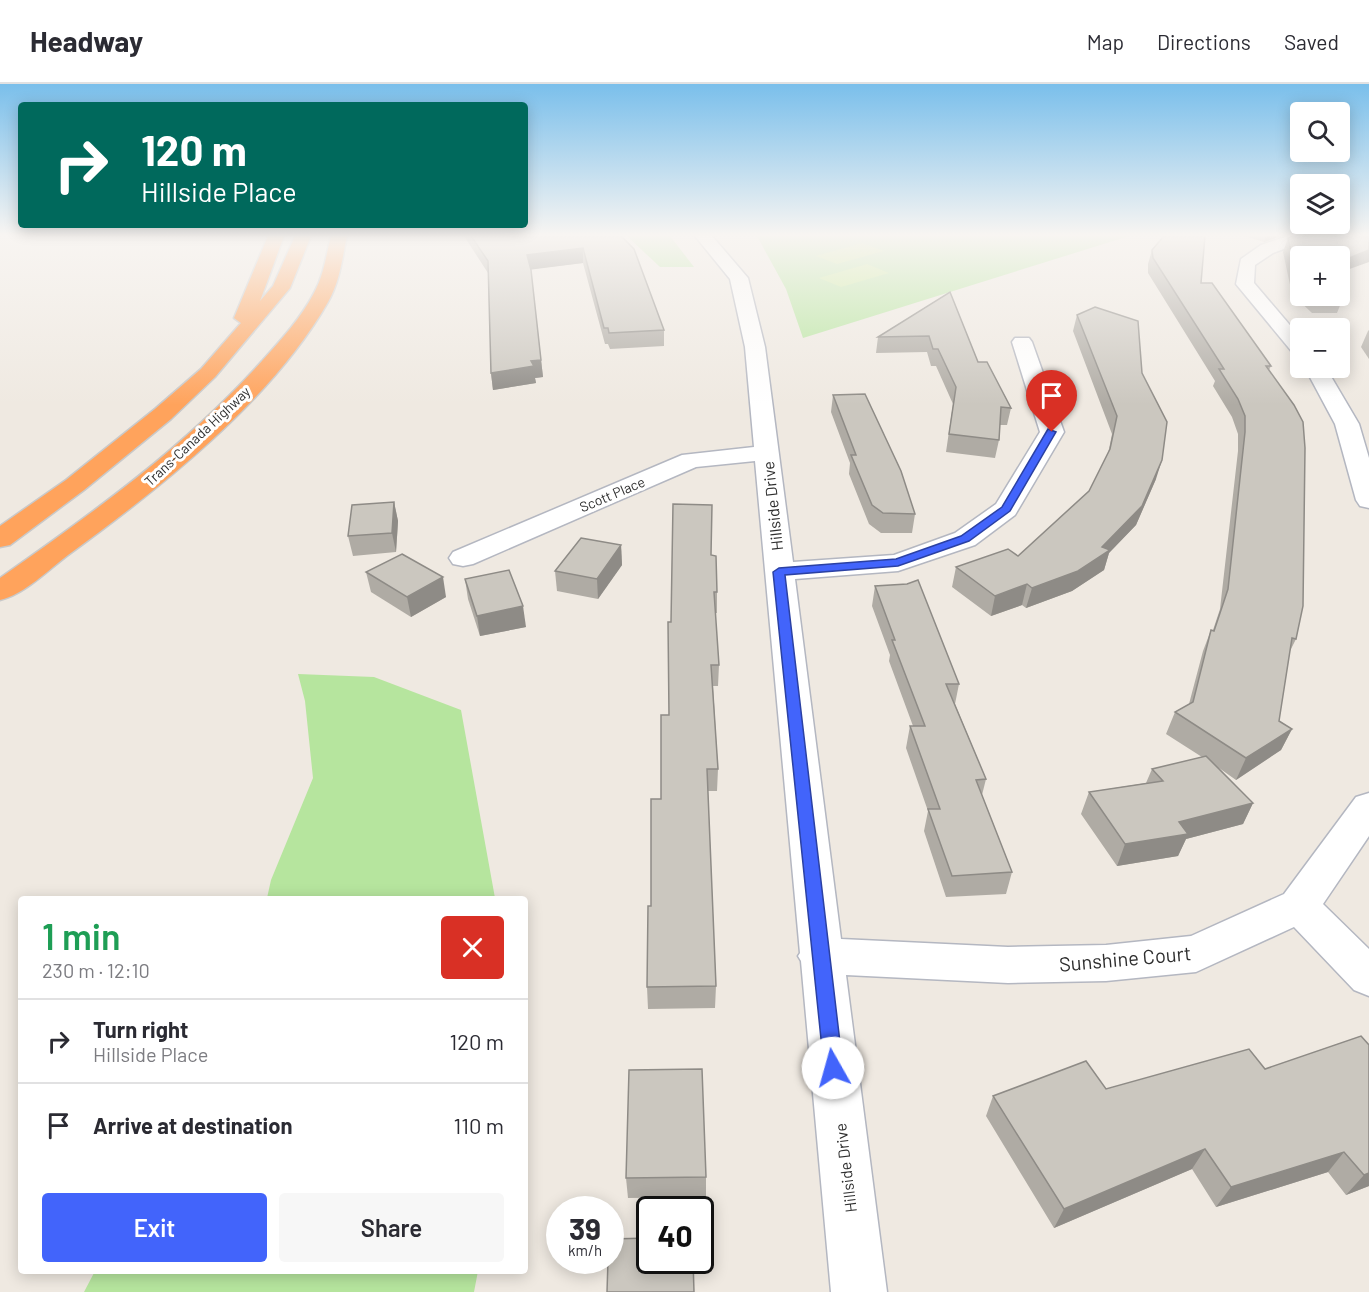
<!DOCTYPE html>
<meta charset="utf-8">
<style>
:root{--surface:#fff;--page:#f7f7f7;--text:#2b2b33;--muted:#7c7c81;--line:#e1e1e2;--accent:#4264fb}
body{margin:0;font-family:Barlow,sans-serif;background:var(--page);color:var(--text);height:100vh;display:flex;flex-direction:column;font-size:22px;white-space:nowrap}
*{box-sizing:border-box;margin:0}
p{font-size:20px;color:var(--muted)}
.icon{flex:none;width:33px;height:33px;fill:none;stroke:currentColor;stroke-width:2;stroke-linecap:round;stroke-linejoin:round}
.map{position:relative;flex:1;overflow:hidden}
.panel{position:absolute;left:18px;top:812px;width:510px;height:378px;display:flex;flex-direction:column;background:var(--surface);border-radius:6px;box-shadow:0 3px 15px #0003}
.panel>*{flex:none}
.top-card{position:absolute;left:18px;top:18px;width:510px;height:126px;border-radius:6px;box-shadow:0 3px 15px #0003;background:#00695c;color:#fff;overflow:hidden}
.tools{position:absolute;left:1290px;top:18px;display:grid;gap:12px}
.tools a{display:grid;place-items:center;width:60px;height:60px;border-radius:6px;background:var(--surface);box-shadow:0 3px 15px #0003;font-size:30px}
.speed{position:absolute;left:546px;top:1112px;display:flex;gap:12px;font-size:30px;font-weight:700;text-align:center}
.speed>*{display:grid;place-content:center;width:78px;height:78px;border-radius:50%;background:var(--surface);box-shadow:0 3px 15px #0003;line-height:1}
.speed small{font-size:15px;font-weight:400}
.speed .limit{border:3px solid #111;border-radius:9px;background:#fff;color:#111}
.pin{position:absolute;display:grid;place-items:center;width:51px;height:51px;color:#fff;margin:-62px -26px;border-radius:50% 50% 50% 0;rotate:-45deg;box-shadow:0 0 6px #0007}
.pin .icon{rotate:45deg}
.me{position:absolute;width:66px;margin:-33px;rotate:353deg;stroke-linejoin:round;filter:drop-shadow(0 0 4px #0008)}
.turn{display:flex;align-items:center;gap:21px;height:126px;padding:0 24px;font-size:27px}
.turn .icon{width:78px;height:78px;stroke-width:2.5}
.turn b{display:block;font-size:42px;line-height:51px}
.round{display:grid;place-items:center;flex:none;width:63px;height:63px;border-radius:6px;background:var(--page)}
.head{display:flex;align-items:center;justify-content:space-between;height:102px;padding:0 24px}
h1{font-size:36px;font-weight:600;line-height:45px;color:#1e9e55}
.cta{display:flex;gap:12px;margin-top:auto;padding:12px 24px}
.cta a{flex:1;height:69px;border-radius:6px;background:var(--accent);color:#fff;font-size:24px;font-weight:600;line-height:69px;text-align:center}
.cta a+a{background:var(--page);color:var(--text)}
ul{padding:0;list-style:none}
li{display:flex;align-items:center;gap:18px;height:84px;padding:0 24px;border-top:2px solid var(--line)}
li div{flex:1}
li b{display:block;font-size:22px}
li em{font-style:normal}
header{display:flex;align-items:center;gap:36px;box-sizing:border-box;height:84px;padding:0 30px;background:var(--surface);border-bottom:2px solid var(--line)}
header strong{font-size:28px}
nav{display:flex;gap:33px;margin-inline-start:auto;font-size:21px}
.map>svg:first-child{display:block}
.green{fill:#b6e59e}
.pitch{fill:#c9ec9a}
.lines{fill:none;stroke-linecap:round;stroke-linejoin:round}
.minor-casing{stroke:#b4b7c1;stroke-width:3}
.highway-casing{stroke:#c9c9c9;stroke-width:3}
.minor{fill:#fff;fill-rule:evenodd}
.highway{fill:#ffa35c;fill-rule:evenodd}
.wall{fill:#afaba4;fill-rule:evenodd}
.shaded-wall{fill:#8e8b86}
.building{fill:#cbc7bf;stroke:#8e8b86;stroke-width:1.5}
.route{fill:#4264fb;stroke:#2b41a3;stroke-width:1.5}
.labels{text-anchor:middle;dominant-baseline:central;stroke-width:6;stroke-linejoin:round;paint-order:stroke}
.far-street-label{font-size:14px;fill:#2e2e2e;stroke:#fff}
.street-label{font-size:16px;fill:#2e2e2e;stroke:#fff}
.near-street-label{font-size:20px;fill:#2e2e2e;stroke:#fff}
</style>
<header>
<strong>Headway</strong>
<nav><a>Map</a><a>Directions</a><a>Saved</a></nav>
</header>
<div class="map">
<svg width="1369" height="1208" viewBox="0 0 1369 1208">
<rect width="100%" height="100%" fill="#efe9e1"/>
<!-- green -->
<g class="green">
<path d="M627,152H670L694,183H660Z"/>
<path d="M757,152H1129L803,254L786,205Z"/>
<path d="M298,590L374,593L461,626L495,814H267L271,796L313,694L305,617Z"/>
<path d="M95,1187V1186L478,1187L474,1208H84Z"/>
</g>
<!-- pitch -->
<g class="pitch">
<path d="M862,159L884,167L837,180L816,172Z"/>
<path d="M867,180L889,189L841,203L819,194Z"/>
</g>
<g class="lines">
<defs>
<g id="minor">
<path d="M695,152H712L748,194L765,263L793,478L894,471L955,449L996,420L1040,348L1012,258L1015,254H1029L1032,258L1064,348L1015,431L975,461L898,487L795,495L841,855L1008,863L1106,861L1191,852L1284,810L1356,713L1369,709V752L1323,820L1369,865V912L1354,906L1294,843L1196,888L1106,897L1008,899L846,891L887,1208H831L801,877L798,872L800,869L755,377L696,383L473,480L463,482L453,480L449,474L453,468L682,371L754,363L745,263L730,195Z"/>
<path d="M1288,152H1312L1310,155L1273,169L1255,181L1254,199L1300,253V271L1293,269L1236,200L1241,175L1261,161Z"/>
<path d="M1305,284H1326L1359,340L1369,374V424L1360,422L1356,416L1335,340Z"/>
</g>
<g id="highway">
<path d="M268,152H284L260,217L273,202L295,152H311L290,204L215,293L171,335L84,406L10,461L0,463V442L66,396L155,325L201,285L241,239L234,234Z"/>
<path d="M331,152H347C342,175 340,197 328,218C272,316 159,405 68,471C48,486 25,510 0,516V494C93,429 186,362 262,277C281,256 301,234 314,209C324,191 326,171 331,152Z"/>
</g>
</defs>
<!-- minor casing -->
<use href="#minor" class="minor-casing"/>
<!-- highway casing -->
<use href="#highway" class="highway-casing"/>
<!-- minor -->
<use href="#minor" class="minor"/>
<!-- highway -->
<use href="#highway" class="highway"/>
</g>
<!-- wall -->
<g class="wall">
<path d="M464,152H621L664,246V262L610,265L608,260H605L583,179L531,185L543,293L535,294L536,299L493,306L491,289L488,189Z"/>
<path d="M1244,152H1281L1264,158Z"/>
<path d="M1288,154L1347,186L1343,214L1337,229H1312L1292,210L1283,168ZM1300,172L1340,212H1300Z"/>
<path d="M1152,166L1201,199L1271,282L1269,286L1296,555L1290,567L1279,637L1292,645L1281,666L1236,696L1219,684L1253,719L1243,740L1186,755L1178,772L1117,782L1081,730L1089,708L1146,699L1152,685L1202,673L1166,650L1175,628L1189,620L1203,567L1211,546H1213L1220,525L1238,367V350L1232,333L1213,302L1215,297L1148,189V180Z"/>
<path d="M950,208L978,278L1011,324L1007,341H1000L999,356L995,374L946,368L953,320L936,282H931L927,268L876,269L878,253Z"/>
<path d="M1077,231L1142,289L1156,395L1136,441L1109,469L1104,486L1072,507L1026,524L1022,521L991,532L952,503L956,483L1018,472L1089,407L1108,370L1112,350L1073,247Z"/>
<path d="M1369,246V275L1361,263L1368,247Z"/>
<path d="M833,311L915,430L912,449H881L869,440L849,390L850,379L831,328Z"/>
<path d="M394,418L398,437L396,468L353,472L348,452Z"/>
<path d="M621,461L622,481L598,515L557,507L555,487Z"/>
<path d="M711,471L717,508V529H715L719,581L718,602H713L718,685L717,707H708L716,902L715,924L648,925L647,903L651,822L669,631L671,538Z"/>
<path d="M366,488L446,513L411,533L371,508Z"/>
<path d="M465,495L526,543L480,552L468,515Z"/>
<path d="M875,502L959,600L955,620L986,695L982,711L1012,788L1006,810L946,813L924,747L928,727L906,664L910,642H913L889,577L890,571L872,522Z"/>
<path d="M1361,952L1369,1102L1346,1111L1328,1088L1216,1123L1192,1085L1054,1144L986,1032L993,1012L1106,1005L1265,985Z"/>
<path d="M706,1093V1113L628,1114L626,1094Z"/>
</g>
<!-- shaded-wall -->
<g class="shaded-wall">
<path d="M1266,152H1281L1264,158Z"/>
<path d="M583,164V179L528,186L527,171Z"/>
<path d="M1369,166V178L1344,187L1349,174Z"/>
<path d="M541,276L543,293L535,294L536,299L493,306L491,289L531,277Z"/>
<path d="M1162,376L1156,395L1136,441L1109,469L1104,486L1072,507L1026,524L1032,504Z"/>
<path d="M394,418L398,437L396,468L392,449Z"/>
<path d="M621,461L622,481L598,515L597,495Z"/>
<path d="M443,493L446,513L411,533L407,513Z"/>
<path d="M1027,500L1022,521L991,532L995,512Z"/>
<path d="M523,522L526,543L480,552L477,532Z"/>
<path d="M1292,645L1281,666L1236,696L1246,674Z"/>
<path d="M1253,719L1243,740L1186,755L1178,772L1117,782L1125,760L1179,738Z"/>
<path d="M1205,1065L1192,1085L1054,1144L1064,1125Z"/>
<path d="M1344,1068L1328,1088L1216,1123L1231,1103Z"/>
<path d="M1369,1089V1102L1346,1111L1364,1091Z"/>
</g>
<!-- building -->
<g class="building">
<path d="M471,152H621L634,165L664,246L609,249L608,244H604L583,164L527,171L531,186L541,276L531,277L534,282L491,289L488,177Z"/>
<path d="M1164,152H1205L1201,199H1212L1271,282H1266L1294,321L1303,338L1305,364L1303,522L1296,555L1292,554L1279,637L1292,645L1246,674L1175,628L1193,618L1211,546L1214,547L1228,505L1245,348V332L1238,315L1219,285H1224L1153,174L1152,166Z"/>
<path d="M1293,152H1369V166L1349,174L1343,214H1318L1314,212H1340V172H1300V199L1297,196L1288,154Z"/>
<path d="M950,208L978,278H987L1011,324L1001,323L999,356L949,350L956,303L938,265H933L929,252L878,253Z"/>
<path d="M1095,223L1138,237L1142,289L1167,338L1162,376L1142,422L1102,463L1110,466L1078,487L1032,504L1027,500L995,512L956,483L1008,465L1018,472L1089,407L1110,365L1117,332L1077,231Z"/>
<path d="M865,310L901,387L915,430L883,429L872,421L851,371H856L833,311Z"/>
<path d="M394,418L392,449L348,452L352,421Z"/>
<path d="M673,420L712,421L711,471L716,472L717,508H714L719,581H711L718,685H707L716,902L647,903L648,822H651V715H661V631H669L668,538H671Z"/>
<path d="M581,454L621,461L597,495L555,487Z"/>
<path d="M402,470L443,493L407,513L366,488Z"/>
<path d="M509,486L523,522L477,532L465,495Z"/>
<path d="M918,496L959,600H946L986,695L976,696L1012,788L952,792L928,725H940L910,642H925L892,556H895L875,502L907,500Z"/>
<path d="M1206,672L1253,719L1179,738L1188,750L1125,760L1089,708L1163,697L1152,685Z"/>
<path d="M1361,952L1369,961V1089L1364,1091L1344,1068L1231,1103L1205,1065L1064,1125L993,1012L1086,977L1106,1005L1249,965L1265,985Z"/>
<path d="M702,985L706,1093L626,1094L629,986Z"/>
<path d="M650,1154V1176H693L694,1208H607L608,1176H610V1155Z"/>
</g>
<!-- sky -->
<linearGradient id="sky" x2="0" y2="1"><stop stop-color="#7abfeb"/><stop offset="0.47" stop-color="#f8f5f2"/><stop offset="1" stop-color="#f8f5f2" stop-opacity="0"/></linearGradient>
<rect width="1369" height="321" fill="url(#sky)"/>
<!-- route -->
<path class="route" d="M1048,345L1056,348L1010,427L969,457L898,482L785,491L843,984L840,991L833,993L826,991L824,984L773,488L779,484L896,475L961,452L1002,423Z"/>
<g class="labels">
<!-- far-street labels -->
<g class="far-street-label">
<text transform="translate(197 352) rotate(-43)">Trans-Canada Highway</text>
<text transform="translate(612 410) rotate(-23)">Scott Place</text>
</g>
<!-- street labels -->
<g class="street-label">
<text transform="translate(772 422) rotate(-96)">Hillside Drive</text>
<text transform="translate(845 1084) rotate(-97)">Hillside Drive</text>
</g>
<!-- near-street labels -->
<g class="near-street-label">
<text transform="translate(1125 874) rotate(-5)">Sunshine Court</text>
</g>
</g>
</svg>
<div class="tools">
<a><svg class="icon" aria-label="search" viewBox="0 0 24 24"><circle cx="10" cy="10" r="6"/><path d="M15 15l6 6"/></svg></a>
<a><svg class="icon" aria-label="layers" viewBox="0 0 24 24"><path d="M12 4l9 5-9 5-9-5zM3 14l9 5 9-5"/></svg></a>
<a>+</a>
<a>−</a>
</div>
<div class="speed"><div>39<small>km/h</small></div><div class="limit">40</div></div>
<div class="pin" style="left:1052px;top:348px;background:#d93025"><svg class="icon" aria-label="arrive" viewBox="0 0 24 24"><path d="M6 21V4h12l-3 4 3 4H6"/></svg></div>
<svg class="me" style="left:833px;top:984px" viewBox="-20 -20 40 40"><circle r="19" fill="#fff"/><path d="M0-13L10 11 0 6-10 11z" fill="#4264fb"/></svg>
<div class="top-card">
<div class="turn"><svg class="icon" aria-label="right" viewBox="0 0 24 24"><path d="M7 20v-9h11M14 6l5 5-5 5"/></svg><div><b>120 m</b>Hillside Place</div></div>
</div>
<section class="panel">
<div class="head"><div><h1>1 min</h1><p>230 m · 12:10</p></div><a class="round" style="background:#d93025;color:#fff"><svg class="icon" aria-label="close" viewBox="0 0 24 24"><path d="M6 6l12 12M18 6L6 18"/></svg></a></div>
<ul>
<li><svg class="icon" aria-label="right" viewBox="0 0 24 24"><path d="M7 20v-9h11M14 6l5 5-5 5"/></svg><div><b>Turn right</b><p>Hillside Place</p></div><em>120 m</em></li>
<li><svg class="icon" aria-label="arrive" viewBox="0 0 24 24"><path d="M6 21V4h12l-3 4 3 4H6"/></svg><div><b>Arrive at destination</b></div><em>110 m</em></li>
</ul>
<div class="cta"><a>Exit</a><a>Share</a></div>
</section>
</div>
